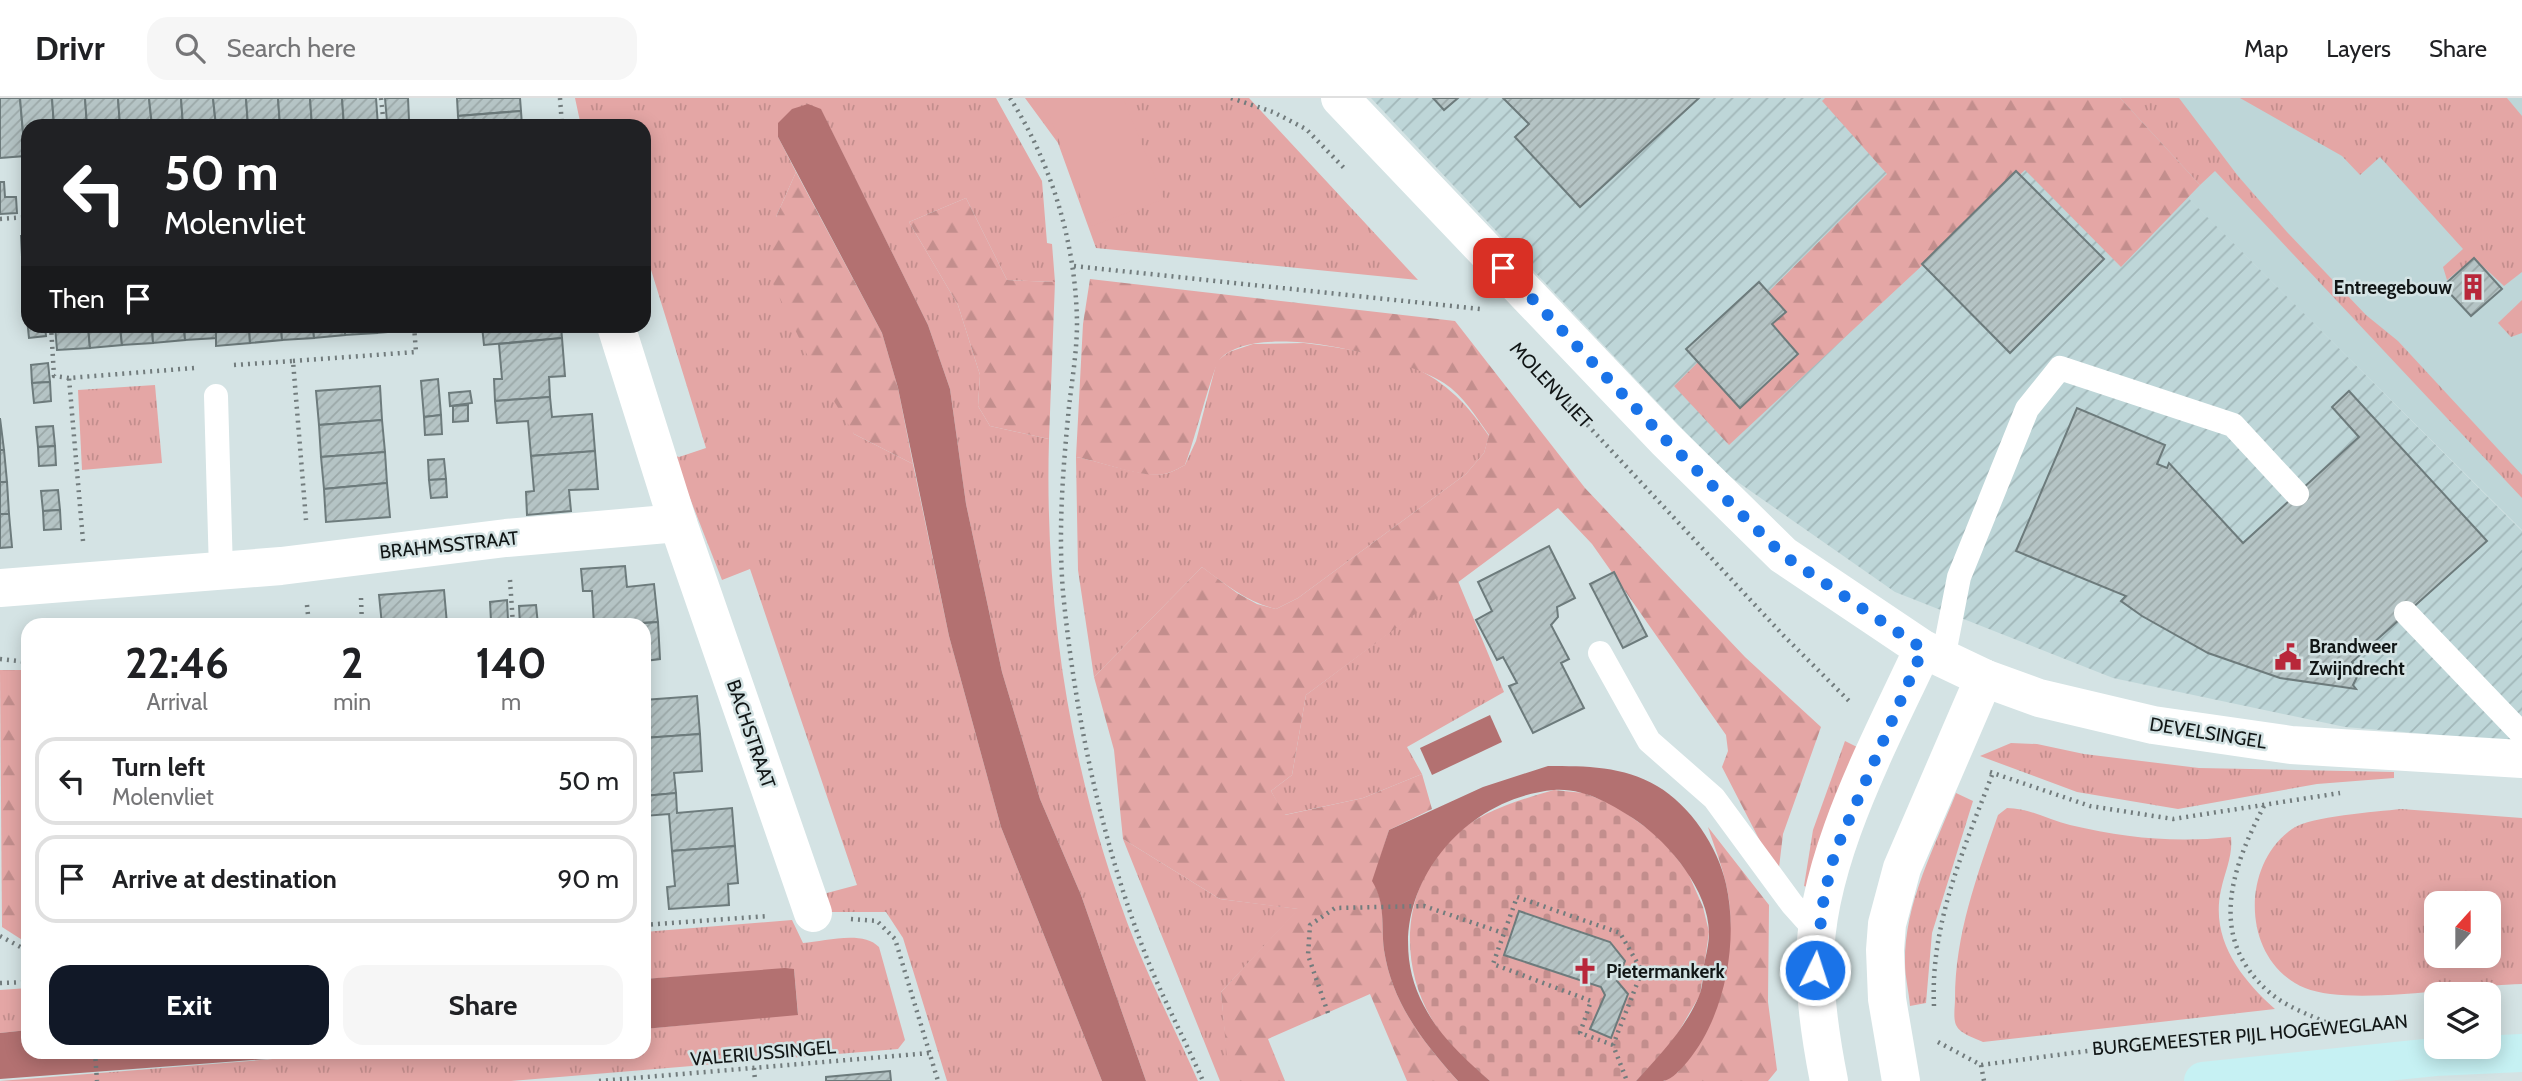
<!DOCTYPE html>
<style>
:root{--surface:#fff;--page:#f6f6f6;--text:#202124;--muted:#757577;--line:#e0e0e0;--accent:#111827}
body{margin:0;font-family:Cabin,sans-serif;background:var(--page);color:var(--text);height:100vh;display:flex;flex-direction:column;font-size:26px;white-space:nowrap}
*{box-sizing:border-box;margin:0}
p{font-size:23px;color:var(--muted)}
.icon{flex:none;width:38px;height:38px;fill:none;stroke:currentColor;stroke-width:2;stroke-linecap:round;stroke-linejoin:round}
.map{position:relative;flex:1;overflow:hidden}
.side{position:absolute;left:21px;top:520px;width:630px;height:441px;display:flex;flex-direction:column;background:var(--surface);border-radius:21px;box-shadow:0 4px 18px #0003}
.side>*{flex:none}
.banner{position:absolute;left:21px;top:21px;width:630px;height:214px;border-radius:21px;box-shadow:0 4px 18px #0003;background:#202124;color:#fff;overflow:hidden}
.needle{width:46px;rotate:21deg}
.fabs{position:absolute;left:2424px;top:793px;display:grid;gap:14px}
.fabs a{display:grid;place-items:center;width:77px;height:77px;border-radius:14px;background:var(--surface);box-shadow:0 4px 18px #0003;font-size:35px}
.pin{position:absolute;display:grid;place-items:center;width:60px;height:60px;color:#fff;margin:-30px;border-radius:14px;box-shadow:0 4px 10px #0006}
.me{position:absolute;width:77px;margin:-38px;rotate:4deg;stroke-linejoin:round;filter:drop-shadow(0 0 5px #0008)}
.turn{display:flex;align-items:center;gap:24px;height:147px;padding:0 28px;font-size:32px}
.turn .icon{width:91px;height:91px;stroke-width:2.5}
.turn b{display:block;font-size:49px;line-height:60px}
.then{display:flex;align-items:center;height:66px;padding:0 28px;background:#0003;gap:14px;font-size:26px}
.eta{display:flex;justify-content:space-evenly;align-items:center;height:119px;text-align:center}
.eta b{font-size:42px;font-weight:700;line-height:49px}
.cta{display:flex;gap:14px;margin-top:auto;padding:14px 28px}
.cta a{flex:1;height:80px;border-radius:21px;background:var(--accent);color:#fff;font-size:28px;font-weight:700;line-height:80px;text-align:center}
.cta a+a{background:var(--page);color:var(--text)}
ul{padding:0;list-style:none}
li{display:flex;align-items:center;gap:21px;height:88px;margin:0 14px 10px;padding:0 14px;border:4px solid var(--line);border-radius:21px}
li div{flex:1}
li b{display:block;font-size:26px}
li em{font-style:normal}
header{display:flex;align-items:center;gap:42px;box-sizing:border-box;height:98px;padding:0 35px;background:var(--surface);border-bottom:2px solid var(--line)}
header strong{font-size:33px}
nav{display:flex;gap:38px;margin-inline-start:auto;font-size:24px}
.search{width:490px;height:63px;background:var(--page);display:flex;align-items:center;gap:18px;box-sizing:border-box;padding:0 24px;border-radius:21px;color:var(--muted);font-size:26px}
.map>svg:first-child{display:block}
.built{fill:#bed6d8}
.industrial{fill:url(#industrial-furrows)}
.grass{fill:url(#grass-tufts);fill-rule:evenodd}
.forest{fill:url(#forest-firs)}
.cemetery{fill:url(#cemetery-stones)}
.garden{fill:#e4a6a5}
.water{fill:#b37171}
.building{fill:url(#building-hatch);stroke:#6d7b7c;stroke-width:2}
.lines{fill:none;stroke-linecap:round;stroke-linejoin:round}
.path{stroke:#727c7d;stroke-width:4.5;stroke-dasharray:2 5;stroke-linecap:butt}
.service{stroke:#fff;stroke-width:24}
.minor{stroke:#fff;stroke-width:38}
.tertiary{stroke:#fff;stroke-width:38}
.secondary{stroke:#c6f1f3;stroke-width:38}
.route{stroke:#1a73e8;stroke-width:12;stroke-dasharray:0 21.6}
.labels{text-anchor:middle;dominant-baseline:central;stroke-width:5;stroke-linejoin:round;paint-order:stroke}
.poi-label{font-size:19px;font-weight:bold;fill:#111616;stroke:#d4e3e4;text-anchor:start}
.street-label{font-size:19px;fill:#111616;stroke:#d4e3e4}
</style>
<header>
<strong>Drivr</strong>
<div class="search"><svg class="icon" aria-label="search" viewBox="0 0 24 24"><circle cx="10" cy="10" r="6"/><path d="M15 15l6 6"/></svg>Search here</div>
<nav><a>Map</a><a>Layers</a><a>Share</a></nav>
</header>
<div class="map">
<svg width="2522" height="983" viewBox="0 0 2522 983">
<defs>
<pattern id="industrial-furrows" width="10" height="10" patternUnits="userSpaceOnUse" patternTransform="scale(1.75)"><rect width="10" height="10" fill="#bed6d8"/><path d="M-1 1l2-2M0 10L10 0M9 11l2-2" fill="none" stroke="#a2b7b9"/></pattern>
<pattern id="grass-tufts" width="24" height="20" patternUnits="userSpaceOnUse" patternTransform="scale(1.75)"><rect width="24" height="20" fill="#e4a6a5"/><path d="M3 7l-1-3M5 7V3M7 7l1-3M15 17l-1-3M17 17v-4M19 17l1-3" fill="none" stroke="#c38e8d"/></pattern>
<pattern id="forest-firs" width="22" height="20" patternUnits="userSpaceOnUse" patternTransform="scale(1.75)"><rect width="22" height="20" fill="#e4a6a5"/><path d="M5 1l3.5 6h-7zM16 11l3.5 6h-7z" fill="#c38e8d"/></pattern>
<pattern id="cemetery-stones" width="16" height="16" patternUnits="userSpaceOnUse" patternTransform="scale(1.75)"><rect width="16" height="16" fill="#e4a6a5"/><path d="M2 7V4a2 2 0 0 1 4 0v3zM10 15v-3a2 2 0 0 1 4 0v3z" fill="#c38e8d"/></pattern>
<pattern id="building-hatch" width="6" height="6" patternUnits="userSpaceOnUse" patternTransform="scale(1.75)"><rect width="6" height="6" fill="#b5c4c5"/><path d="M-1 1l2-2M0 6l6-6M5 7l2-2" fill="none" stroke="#9ba8a8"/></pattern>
</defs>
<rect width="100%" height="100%" fill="#d4e3e4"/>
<!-- built -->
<path class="built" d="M2087,0H2522V432Z"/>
<!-- industrial -->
<path class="industrial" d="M1371,0H2088L2522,433V644L2345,629L2113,580L1895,494L1722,373Z"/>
<!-- grass -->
<g class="grass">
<path d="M575,0H996L1042,83L1047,145L1052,146L1055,184L1007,182L966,100L909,124L958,207L980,277L978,308L990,328L1049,341C1044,514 1072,687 1136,847C1155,893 1178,938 1198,983H1146L1081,797L1040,701L1002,574L966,406L950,291L928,227L821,12L778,39L796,74L776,119L854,336L913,366L949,538L1001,729L1102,983H947L903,840L886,814H822L817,803L827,795L857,787L750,471L722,482L673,357L679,359L706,350L644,149V28H581Z"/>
<path d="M1025,0H1249L1418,182L1096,150L1058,45Z"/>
<path d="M2120,0H2179L2238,78L2287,134L2366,217L2398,243L2522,377V400L2215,73L2200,87Z"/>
<path d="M2240,0H2507L2522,18V174L2504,188L2474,160L2447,182L2443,169L2463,151L2380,59L2360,77L2342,58Z"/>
<path d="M2522,202V235L2511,239L2498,225Z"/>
<path d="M1304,245C1387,256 1440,263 1489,338L1484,355L1466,376L1298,500L1276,511C1247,504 1226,487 1202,469L1094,579L1078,472L1076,359C1099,363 1145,380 1164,376C1171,375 1179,370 1185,367L1196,343L1217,263L1229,254L1253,246Z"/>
<path d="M155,287L162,365L82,372L78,292Z"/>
<path d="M1458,483L1504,594L1407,649L1422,676L1363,700L1284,717L1271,693L1292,677L1306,597Z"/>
<path d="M1845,643L1865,653L1813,791L1804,788L1813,732Z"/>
<path d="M2011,645L2037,646L2084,656L2199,670L2394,674V680L2317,686L2178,711L2077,694L1980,658Z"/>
<path d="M1956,695L1973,703L1932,835L1926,905L1910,908C1909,894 1905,879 1905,865C1904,805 1935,749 1956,695Z"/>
<path d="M2007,710C2029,710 2049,722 2070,727C2126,740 2174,745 2231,739C2233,758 2225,773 2221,792C2210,841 2241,881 2275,911L1983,944C1975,940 1960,936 1956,927C1953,920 1955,909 1955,901C1955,836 1977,778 1998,717Z"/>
<path d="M2401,711L2522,720V886C2467,887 2352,909 2305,890C2242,864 2239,768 2292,731C2310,718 2376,714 2401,711ZM2436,805H2488V858H2436Z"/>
<path d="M1123,741L1220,801L1299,811L1221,894L1230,983H1220Z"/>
<path d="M792,822L803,845C825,843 863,832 879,849L905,942L898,951L511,983H0L360,954H644V931L798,916L794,871L644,881V834Z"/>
<path d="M28,890V932L0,935V892Z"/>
</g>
<!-- forest -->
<g class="forest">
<path d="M1825,0H2120L2200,87L2121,169L2025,72L1729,347L1674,288L1887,76L1822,3Z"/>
<path d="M796,74L882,235L898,290L913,366L854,336L812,267L767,173L776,119Z"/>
<path d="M966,100L1007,182L1055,184L1049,341L990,328L978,308L980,277L958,207L909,124Z"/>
<path d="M1090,181L1455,223L1585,390L1745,559L1821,629L1783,736L1778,778L1722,669L1728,653L1726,637L1592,446L1558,410L1306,597L1292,677L1271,693L1285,717L1363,700L1422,676L1432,711L1389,732L1373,783C1386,806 1381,827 1384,852C1392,905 1423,944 1458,983H1407L1370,896L1268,941L1285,983H1229L1221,894L1298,811L1220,801L1123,741L1114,652L1094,579L1202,469L1237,495L1257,506L1276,511L1298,500L1466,376L1484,355L1489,337C1476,319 1463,297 1444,285C1403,259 1258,221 1220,261C1213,268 1193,349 1185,367C1179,370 1171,375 1164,376C1145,381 1099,363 1076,359L1083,226Z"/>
<path d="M0,572H27V845L2,829Z"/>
<path d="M1708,729L1769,807L1768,904L1777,972L1768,983H1664L1678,974C1707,911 1743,858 1726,786C1722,767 1714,748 1708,729Z"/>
</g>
<!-- cemetery -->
<path class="cemetery" d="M1554,692L1584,695L1614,707L1661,740L1688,775L1703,809L1709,834L1700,897L1672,945L1636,983H1490C1478,973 1464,963 1454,951C1398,891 1393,798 1453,739C1480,713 1519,702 1554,692Z"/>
<!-- garden -->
<path class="garden" d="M1052,0H1123L1164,101L1092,128L1044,3Z"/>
<!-- water -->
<g class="water">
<path d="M808,6L821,11L928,227L950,291L966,406L1002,574L1040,701L1081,797L1146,983H1102L1001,729L949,538L898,290L882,235L778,39V25L792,11Z"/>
<path d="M1490,617L1502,644L1432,677L1420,650Z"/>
<path d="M1548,668C1585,668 1624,668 1657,688C1690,707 1718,749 1726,786C1739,843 1725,918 1688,963C1681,971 1673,981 1663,983C1655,983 1645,983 1636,983C1660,957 1685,931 1699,898C1703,889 1703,877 1704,867C1706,857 1709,846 1709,835C1709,793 1670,746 1637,723C1613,707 1585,690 1554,692C1452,701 1373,813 1424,908C1440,939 1465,961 1490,983H1458C1423,944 1392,905 1384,852C1381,827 1386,806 1372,783L1389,732L1483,689Z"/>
<path d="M785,870L794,871L798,917L644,931V881Z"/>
<path d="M28,932V954H360L0,981V935Z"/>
</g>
<!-- building -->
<g class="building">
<path d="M0,0H20L25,58L0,60Z"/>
<path d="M20,0H52L54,28H28V58H25Z"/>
<path d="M52,0H85L87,28H54Z"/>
<path d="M85,0H118L120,28H87Z"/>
<path d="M118,0H149L152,28H120Z"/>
<path d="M149,0H181L183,28H152Z"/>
<path d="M181,0H213L216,28H183Z"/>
<path d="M213,0H246L248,28H216Z"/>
<path d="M246,0H278L280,28H248Z"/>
<path d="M278,0H310L312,28H280Z"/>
<path d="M310,0H342L344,28H312Z"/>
<path d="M342,0H376L378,28H344Z"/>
<path d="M385,0H408L409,22L387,24Z"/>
<path d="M457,0H520L521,13L458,18Z"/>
<path d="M1433,0H1458L1444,12Z"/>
<path d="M1503,0H1699L1580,109L1515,39L1529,26Z"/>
<path d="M521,13L522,28H459L458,18Z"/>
<path d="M2016,73L2104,161L2010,255L1922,166Z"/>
<path d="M0,84H4L5,99H16L17,115L0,116Z"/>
<path d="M21,138H28V157L22,158Z"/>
<path d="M28,157V176L24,177L22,158Z"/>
<path d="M2474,160L2502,191L2471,218L2443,188Z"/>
<path d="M1759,184L1786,214L1772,226L1798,256L1740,310L1686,251Z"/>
<path d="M27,221L28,228H45L46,238L29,240Z"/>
<path d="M55,228H88L90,250L57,252Z"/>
<path d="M88,228H120L122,247L90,250Z"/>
<path d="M120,228H152L153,245L122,247Z"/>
<path d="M152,228H184L185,242L153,245Z"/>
<path d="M184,228H216L217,240L185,242Z"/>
<path d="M216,228H249L250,245L216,248Z"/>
<path d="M249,228H281L282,242L250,245Z"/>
<path d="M281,228H313L314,240L282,242Z"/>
<path d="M313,228H345V237L314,240Z"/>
<path d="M345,228H377V235L345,237Z"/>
<path d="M377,228H411V232L377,235Z"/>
<path d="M482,228H561L562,240L484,247Z"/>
<path d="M562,240L565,278L549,279L550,299L495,303L494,281H502L499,246Z"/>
<path d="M48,265L50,284L32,285L31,267Z"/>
<path d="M438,281L441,317L424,319L421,283Z"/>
<path d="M50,284L51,303L34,305L32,285Z"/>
<path d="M380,288L382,322L319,327L316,293Z"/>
<path d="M470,293L472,305L450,308L449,295Z"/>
<path d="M2349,293L2487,443L2352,564L2363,576L2361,578L2359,575L2353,587L2356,591L2280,580L2208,555L2142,518L2121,503L2126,498L2016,453L2077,310L2165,347L2157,366L2167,370L2169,365L2243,445L2359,339L2332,309Z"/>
<path d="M550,299L552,319L592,316L595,353L531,358L528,323L497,325L495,303Z"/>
<path d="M468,307V323L453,324V308Z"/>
<path d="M441,317L442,336L425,337L424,319Z"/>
<path d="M0,320L4,352H0Z"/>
<path d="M382,322L385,354L321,359L319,327Z"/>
<path d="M53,328L55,348L38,349L36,329Z"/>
<path d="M55,348L56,367L39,368L38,349Z"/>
<path d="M0,352H4L7,384H0Z"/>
<path d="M595,353L598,391L569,392L571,413L527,417L526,394L534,393L531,358Z"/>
<path d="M385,354L387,385L324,391L321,359Z"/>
<path d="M444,361L446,381L429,382L428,362Z"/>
<path d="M446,381L447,399L431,400L429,382Z"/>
<path d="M0,384H7L9,416H0Z"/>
<path d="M387,385L390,419L326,424L324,391Z"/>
<path d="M58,392L60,412L43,413L41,393Z"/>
<path d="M60,412L61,431L44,432L43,413Z"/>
<path d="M0,416H9L12,449L0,450Z"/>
<path d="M1549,448L1575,500L1557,509L1558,519L1551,527L1569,561L1561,565L1584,610L1533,635L1509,588L1517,585L1503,559L1497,562L1476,522L1492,513L1478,484Z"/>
<path d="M625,468L627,489L654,486L658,524L594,527L592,493H583L581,471Z"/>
<path d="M1614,474L1647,538L1623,550L1590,486Z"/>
<path d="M444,492L447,526L382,527L379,497Z"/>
<path d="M507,502L508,522L491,523L490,504Z"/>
<path d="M536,507L538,527H520L519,508Z"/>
<path d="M658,524L660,561L644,563V527H620Z"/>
<path d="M697,598L700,636L644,640V602Z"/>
<path d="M700,636L702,673L674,675L676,695L644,698V640Z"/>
<path d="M676,695L677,715L732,710L735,748L672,753L669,716L644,718V698Z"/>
<path d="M735,748L738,785L728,786L729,807L669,811L667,789L675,788L672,753Z"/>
<path d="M1519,813L1610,844L1625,863L1617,883L1628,896L1611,940L1590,931L1605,897L1601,889L1504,857Z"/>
<path d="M890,973L891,983H826V979Z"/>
</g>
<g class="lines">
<!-- path -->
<g class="path">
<path d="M381,0L384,28"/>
<path d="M560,0L562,28"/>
<path d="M1010,0C1052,66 1076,147 1077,225C1077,253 1072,282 1069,309C1063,370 1058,432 1063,494C1075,617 1101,742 1146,858C1163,901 1185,942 1203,983"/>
<path d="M1231,0L1273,14L1306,31L1345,71"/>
<path d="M0,121L28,119"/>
<path d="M1074,168L1480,211"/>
<path d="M51,228L54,278L69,280"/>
<path d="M293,263L416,254L414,228"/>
<path d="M234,267L293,263L306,422"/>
<path d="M1554,291L1783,537L1851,605"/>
<path d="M83,443L69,280L194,270"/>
<path d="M510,482L513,527"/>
<path d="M361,500L362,527"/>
<path d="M307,507L309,527"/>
<path d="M0,561L28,564"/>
<path d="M1990,674L2090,708L2173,721L2340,695"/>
<path d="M2264,708C2231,771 2207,840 2269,894C2286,909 2310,917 2330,926"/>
<path d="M851,821L877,823L895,841L938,983"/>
<path d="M644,827L769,818"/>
<path d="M0,838L28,853"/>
<path d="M0,885L28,884"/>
<path d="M1934,908C1930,826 1964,751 1992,677"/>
<path d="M1328,915L1308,857L1310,827L1335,810L1424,808L1503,835"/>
<path d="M1938,944L1981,967L2201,938"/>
<path d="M1613,947L1580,935L1591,903L1493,866L1517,799L1620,835L1642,873L1613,947L1627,983"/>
<path d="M95,954L97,983"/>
<path d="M1981,967L1984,983"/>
<path d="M754,970L755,983"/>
<path d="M599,983L930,955"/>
</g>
<!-- service -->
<g class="service">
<path d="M216,298L221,473"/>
<path d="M2406,515L2522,636"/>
<path d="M1600,555L1649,643L1714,700L1792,806L1818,835"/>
<path d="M1943,561L1959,479L2027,311L2060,270L2233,327L2297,396"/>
</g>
<!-- minor -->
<g class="minor">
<path d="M616,228L678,425L813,815"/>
<path d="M0,490L281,468L506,440L678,425"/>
</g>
<!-- tertiary -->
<g class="tertiary">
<path d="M1340,0L1666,342L1783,457L1923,551L1984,580L2039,600L2153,627L2291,647L2522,661"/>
<path d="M1829,983C1822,948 1816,908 1815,872C1812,767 1880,644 1923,551"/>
<path d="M1901,983L1887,901L1885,852L1887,826L1902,770L1984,580"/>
</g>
<!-- secondary -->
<path class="secondary" d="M2203,983L2435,959L2522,955"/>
</g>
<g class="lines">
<!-- route -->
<path class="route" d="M1503,170L1666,342L1783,457L1923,551L1835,754L1824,798L1815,872"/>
</g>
<!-- icons -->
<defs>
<symbol id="building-bare" viewBox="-9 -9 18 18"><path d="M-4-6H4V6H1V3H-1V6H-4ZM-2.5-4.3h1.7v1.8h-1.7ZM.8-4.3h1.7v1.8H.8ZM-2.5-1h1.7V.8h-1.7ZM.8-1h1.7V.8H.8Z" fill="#b8273a" stroke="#d4e3e4" stroke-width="2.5" paint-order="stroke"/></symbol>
<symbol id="civic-bare" viewBox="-9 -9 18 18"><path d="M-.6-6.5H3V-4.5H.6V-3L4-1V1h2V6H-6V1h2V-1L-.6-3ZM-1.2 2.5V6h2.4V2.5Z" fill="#b8273a" stroke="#d4e3e4" stroke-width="2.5" paint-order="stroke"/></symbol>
<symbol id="church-bare" viewBox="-9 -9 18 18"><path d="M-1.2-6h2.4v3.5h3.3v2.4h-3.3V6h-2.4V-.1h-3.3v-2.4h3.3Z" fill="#b8273a" stroke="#d4e3e4" stroke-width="2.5" paint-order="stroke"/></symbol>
</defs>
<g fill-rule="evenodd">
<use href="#building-bare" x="2454" y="170" width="38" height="38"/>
<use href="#civic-bare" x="2269" y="540" width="38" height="38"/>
<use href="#church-bare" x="1566" y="854" width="38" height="38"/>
</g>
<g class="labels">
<!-- poi labels -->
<g class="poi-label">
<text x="2452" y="189" text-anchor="end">Entreegebouw</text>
<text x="2309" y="548">Brandweer<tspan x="2309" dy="22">Zwijndrecht</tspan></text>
<text x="1606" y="873">Pietermankerk</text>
</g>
<!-- street labels -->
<g class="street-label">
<text transform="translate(1551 287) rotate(47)">MOLENVLIET</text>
<text transform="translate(449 447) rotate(-6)">BRAHMSSTRAAT</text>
<text transform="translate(2208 635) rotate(9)">DEVELSINGEL</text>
<text transform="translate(751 636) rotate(71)">BACHSTRAAT</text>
<text transform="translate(2250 937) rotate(-5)">BURGEMEESTER PIJL HOGEWEGLAAN</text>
<text transform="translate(763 955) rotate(-5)">VALERIUSSINGEL</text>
</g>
</g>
</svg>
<div class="fabs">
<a><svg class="needle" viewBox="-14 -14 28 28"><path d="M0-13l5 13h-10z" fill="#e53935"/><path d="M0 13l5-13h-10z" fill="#757577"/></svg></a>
<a><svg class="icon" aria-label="layers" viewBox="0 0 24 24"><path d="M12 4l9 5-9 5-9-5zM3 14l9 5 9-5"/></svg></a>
</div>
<div class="pin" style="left:1503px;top:170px;background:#d93025"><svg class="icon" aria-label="arrive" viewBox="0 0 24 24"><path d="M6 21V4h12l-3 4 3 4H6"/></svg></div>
<svg class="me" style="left:1815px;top:872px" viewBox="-20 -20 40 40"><circle r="17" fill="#1a73e8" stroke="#fff" stroke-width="3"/><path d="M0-11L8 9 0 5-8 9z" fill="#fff"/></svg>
<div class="banner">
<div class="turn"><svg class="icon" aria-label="left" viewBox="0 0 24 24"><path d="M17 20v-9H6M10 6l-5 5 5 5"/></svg><div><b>50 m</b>Molenvliet</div></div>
<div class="then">Then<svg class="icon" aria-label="arrive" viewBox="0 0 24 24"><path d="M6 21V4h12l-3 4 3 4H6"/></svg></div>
</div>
<section class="side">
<div class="eta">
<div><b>22:46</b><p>Arrival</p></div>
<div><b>2</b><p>min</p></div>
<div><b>140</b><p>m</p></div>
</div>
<ul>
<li><svg class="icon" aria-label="left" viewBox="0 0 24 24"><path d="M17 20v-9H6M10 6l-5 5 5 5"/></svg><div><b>Turn left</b><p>Molenvliet</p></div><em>50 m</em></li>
<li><svg class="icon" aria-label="arrive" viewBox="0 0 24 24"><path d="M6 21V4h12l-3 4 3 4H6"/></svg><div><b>Arrive at destination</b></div><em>90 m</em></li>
</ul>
<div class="cta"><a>Exit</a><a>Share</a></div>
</section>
</div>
